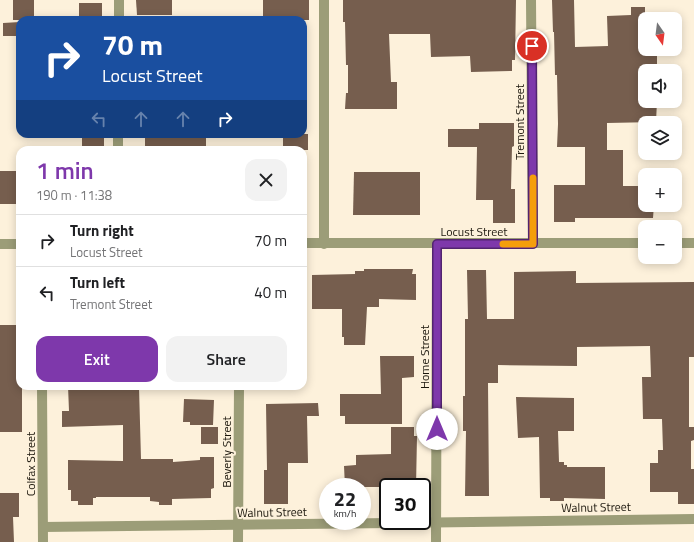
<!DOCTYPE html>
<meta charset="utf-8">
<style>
:root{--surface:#fff;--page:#f2f2f2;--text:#202124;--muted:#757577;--line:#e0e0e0;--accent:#7e38ab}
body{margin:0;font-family:"Titillium Web",sans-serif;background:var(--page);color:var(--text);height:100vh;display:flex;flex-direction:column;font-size:15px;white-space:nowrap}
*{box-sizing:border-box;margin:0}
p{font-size:13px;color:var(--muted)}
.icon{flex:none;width:22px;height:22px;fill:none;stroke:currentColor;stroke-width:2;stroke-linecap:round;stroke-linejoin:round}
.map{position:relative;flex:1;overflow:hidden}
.details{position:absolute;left:16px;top:146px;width:291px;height:244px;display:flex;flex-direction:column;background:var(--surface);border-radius:12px;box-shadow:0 2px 10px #0003}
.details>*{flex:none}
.banner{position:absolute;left:16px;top:16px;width:291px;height:122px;border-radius:12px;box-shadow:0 2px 10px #0003;background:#1a4fa0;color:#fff;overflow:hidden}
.needle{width:26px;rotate:166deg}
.buttons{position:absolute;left:638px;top:12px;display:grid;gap:8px}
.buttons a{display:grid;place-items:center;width:44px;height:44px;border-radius:8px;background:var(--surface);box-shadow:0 2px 10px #0003;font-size:20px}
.speed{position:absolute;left:319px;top:478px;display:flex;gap:8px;font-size:20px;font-weight:700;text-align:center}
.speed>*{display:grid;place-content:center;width:52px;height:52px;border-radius:50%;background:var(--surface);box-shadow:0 2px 10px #0003;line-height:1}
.speed small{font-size:10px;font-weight:400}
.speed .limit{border:2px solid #111;border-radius:6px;background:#fff;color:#111}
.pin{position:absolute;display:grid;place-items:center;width:34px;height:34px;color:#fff;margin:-17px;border:2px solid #fff;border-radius:50%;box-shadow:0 1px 4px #0007}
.me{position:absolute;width:44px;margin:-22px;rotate:0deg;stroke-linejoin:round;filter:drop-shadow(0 0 3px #0008)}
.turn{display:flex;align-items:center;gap:14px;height:84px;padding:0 20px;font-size:18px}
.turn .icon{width:52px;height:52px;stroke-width:2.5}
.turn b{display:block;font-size:28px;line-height:34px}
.lanes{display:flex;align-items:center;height:38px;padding:0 20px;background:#0003;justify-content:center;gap:20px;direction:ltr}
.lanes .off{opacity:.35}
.round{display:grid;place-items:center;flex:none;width:42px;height:42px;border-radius:12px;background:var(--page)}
.summary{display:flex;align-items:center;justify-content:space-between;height:68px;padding:0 20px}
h1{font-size:24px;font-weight:600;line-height:30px;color:var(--accent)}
.cta{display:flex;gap:8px;margin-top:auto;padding:8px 20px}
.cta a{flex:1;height:46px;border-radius:12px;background:var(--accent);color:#fff;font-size:16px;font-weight:600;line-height:46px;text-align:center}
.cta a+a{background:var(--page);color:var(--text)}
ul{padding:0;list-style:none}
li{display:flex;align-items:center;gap:12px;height:52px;padding:0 20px;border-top:1px solid var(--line)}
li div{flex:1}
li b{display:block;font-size:15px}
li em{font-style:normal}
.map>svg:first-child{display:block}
.building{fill:#765e4e}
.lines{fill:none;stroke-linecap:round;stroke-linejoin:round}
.minor{stroke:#9c9d78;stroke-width:10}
.tertiary{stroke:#9c9d78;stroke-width:10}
.route-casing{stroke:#52246f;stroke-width:10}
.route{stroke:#7e38ab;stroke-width:7}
.slow{stroke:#f59e0b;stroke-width:7}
.labels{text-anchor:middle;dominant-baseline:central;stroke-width:4;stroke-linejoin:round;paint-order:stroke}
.street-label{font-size:12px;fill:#1b160c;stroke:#fdf1db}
</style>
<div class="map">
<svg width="694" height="542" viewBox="0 0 694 542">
<rect width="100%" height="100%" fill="#fdf1db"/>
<!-- building -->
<g class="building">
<rect x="13" y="0" width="21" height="20"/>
<path d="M136,0H172V15H137Z"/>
<rect x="263" y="0" width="46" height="20"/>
<path d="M343,0H516L515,60H512V71L471,72L470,56L431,57L430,34H389L391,82H397V109H345L346,93H348V65H346L345,22H343Z"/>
<path d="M552,0H574L575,47L608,46L607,16L631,15V7H645V49H657V71H645V101H657L656,122L607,123V150H623V186H645V205H654L653,218H575V222H554V185H585V147H557L558,124L557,75H555L554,32H553Z"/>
<rect x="79" y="3" width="23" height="17"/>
<path d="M20,22V36H3V23Z"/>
<path d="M479,123H514V146L512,147L511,189H515V223H493V200H476L477,147H448V129H479Z"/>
<rect x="82" y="134" width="22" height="16"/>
<path d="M145,134H206V148L145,149Z"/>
<rect x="283" y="134" width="25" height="16"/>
<rect x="0" y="171" width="16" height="33"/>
<path d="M354,172H420V215H353Z"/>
<path d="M364,269H413L412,274H416V300L379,299V307H367L365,345H344V337H342V309H312V275L355,274V271H364Z"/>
<path d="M467,270H486L487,319H514V272L576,271V283L694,282V357H689V427H694V440L691,441V469H694V504H678V492H650V463H658V450H663L662,419H643L642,377H651L650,346L577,347V366L498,365V383H488L489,496H465L466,431H463V396H465V319H468Z"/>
<path d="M0,325H20V386H22V432H0Z"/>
<path d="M380,356H414V377L402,378V424H345V416H340V394H381Z"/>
<path d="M68,386H104V388L139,387L141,459H173V462L200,460V457H214V488L211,489V498L172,499V505H159V502L150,501V497H96V498H93V505H78V501H71V490H68V460L123,461V425L62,427V411H69Z"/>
<path d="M516,397L574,398V431H558L559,462H564V465H567V467H605V499L564,498V501H550V498H540L539,437L518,438Z"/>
<path d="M184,399L214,400L213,425H190V422H183Z"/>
<path d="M318,403L319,416H307L308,463H288V504H264V470H267L266,404Z"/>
<rect x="201" y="427" width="17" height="17"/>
<path d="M391,427H414V436H417L416,487H345L344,466L356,465V455L391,454Z"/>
<path d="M0,493H19V517H13L14,542H0Z"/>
</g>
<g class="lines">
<!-- minor -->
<g class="minor">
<path d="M324,0V244"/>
<path d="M531,0L533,244"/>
<path d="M119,20V0"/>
<path d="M118,150V134"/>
<path d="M42,386L43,542"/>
<path d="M43,527C260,526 477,521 694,519"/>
<path d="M238,542L239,386"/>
<path d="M436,542L437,244"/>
</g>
<!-- tertiary -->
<g class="tertiary">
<path d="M303,243H645"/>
<path d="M675,243H694"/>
<path d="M0,244H20"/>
</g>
</g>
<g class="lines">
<defs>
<path id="route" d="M437,429V244H533L532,46"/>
</defs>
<!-- route casing -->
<use href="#route" class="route-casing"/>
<!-- route -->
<use href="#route" class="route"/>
<!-- slow -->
<path class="slow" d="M503,244H533V178"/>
</g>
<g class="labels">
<!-- street labels -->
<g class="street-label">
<text transform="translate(519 122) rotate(-90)">Tremont Street</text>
<text x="474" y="231">Locust Street</text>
<text transform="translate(424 357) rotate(-90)">Home Street</text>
<text transform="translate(226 452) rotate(-90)">Beverly Street</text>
<text transform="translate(30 464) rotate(-90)">Colfax Street</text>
<text transform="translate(596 507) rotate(-1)">Walnut Street</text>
<text transform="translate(272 512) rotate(-1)">Walnut Street</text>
</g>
</g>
</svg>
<div class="buttons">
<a><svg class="needle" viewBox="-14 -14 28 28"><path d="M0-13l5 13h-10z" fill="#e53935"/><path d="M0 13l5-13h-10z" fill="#757577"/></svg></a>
<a><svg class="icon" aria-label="sound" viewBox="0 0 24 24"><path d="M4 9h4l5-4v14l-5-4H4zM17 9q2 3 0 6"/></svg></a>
<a><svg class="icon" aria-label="layers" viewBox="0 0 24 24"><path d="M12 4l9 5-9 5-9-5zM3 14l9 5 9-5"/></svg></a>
<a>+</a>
<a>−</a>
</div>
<div class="speed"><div>22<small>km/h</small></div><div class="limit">30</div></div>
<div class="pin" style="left:532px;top:46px;background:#d93025"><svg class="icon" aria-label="arrive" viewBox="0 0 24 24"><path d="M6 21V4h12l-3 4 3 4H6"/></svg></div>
<svg class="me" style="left:437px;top:429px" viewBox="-20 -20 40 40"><circle r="19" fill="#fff"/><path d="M0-13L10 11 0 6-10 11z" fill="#7e38ab"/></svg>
<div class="banner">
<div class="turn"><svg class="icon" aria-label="right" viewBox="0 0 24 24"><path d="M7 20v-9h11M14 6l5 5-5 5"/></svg><div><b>70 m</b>Locust Street</div></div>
<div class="lanes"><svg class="icon off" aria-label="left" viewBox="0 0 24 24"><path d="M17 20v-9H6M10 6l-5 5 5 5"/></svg><svg class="icon off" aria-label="ahead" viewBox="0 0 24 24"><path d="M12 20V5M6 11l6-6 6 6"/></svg><svg class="icon off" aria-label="ahead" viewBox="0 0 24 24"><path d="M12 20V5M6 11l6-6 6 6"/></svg><svg class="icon" aria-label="right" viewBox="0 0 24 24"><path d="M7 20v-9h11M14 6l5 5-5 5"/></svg></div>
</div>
<section class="details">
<div class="summary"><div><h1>1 min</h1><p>190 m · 11:38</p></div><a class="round"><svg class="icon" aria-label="close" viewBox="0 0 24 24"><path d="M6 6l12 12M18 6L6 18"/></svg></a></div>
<ul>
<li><svg class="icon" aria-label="right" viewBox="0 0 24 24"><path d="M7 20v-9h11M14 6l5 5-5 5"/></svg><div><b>Turn right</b><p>Locust Street</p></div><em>70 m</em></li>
<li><svg class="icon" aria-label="left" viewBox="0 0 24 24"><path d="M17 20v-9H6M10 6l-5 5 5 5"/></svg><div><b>Turn left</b><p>Tremont Street</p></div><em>40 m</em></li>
</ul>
<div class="cta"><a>Exit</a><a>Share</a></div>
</section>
</div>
